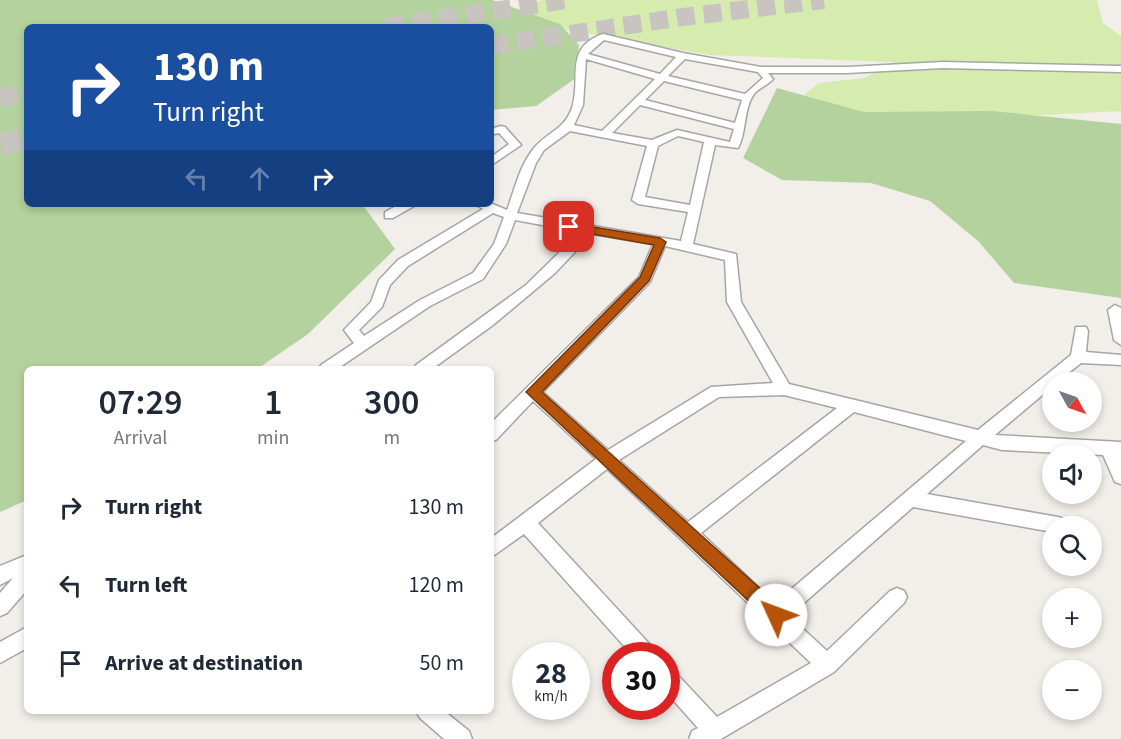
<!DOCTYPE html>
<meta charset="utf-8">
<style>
:root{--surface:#fff;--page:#f6f6f7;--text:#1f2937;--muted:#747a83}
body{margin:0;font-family:"Source Sans 3",sans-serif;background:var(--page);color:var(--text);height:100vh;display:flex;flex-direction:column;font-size:22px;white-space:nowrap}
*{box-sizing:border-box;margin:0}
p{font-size:20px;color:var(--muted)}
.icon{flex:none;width:33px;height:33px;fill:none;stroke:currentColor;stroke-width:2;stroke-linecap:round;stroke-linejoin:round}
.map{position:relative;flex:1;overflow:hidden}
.details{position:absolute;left:24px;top:366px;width:470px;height:348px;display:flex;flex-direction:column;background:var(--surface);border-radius:9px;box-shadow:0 3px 9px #0003}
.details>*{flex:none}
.guide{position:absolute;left:24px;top:24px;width:470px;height:183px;border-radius:9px;box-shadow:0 3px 9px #0003;background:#1a4fa0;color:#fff;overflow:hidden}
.needle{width:39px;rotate:130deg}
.buttons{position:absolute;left:1042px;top:372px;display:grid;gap:12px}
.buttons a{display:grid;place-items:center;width:60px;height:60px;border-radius:50%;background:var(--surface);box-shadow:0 3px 9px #0003;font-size:30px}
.speed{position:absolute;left:512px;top:642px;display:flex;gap:12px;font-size:30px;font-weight:700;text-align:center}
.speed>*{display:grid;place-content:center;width:78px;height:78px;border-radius:50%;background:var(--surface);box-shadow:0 3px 9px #0003;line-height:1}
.speed small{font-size:15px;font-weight:400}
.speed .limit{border:9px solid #d22;background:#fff;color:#111}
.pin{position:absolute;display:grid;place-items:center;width:51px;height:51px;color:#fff;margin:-26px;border-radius:12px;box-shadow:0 3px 9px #0006}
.me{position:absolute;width:66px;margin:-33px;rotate:313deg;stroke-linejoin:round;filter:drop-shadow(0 0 4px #0008)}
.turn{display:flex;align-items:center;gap:21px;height:126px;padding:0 30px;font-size:27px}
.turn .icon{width:78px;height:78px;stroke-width:2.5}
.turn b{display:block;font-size:42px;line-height:51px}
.lanes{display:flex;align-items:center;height:57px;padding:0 30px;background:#0003;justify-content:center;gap:30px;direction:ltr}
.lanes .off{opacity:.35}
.eta{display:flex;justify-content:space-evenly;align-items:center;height:102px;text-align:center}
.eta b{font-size:36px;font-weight:600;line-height:42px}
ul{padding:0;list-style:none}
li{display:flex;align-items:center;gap:18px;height:78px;padding:0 30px}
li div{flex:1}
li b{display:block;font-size:22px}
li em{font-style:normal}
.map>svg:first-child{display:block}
.grass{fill:#d6ecae}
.forest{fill:#b4d29d}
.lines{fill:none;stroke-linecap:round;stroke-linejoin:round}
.motorway-tunnel-far1{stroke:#c8c5c1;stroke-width:18;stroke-dasharray:18 9;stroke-linecap:butt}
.motorway-tunnel{stroke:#c8c5c1;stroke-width:22;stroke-dasharray:22 11;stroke-linecap:butt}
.minor-casing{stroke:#a6a6a6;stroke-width:3}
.minor{fill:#fff;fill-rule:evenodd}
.route{fill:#b45309;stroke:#753606;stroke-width:1.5}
</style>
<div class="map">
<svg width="1121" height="739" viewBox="0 0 1121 739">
<rect width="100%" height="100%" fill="#f2eee9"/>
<!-- grass -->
<path class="grass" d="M541,0H1097L1103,23L1121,36V111L1043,115L868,114L804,95L819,83L864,78L894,62L710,55L528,23L519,11Z"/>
<!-- forest -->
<g class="forest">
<path d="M0,0H492L560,24L579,45L576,78L536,106L491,110L490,27H27V204H362L395,249L308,334L257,369H27V500L0,512Z"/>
<path d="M777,88L864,112L992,111L1121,124V298L1014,283L979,242L930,201L871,183L782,180L743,158Z"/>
</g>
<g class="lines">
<!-- motorway-tunnel-far1 -->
<g class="motorway-tunnel-far1">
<path d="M386,27L567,0"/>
<path d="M490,46L683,17L824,0"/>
<path d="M0,98L27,93"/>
</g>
<!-- motorway-tunnel -->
<path class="motorway-tunnel" d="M0,144L27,138"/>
<defs>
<g id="minor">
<path d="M603,34L683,53L761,67H847L943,62L1121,66V72L943,68L847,73H768L773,79C768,85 759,88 754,94C743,110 747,132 738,148L715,145L693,244L736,254L741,302L789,384L978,430L1071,355L1076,327H1086L1088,331L1086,352L1121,355V365L1081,363L1057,382H1053V386L995,435L1121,442V484L1115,482L1103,455L1002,450L983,445L927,494L1058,517L1064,519L1066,526H1053V532L913,507L789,616L827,651L890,591L897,588L904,591L907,597L904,603L834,672L721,739H689L692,731L698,728L666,692V667L673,670L717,717L811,663L607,469L538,523L654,649L657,656H633L524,534L490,558V539L596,459L533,401L496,440L490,441V424L639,277L653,244L592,234L555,273L493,325L432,369H414L416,365L526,285L580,232L515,220L506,244L483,279L430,306L337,369H319L321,365L354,343L344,330L371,302L379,280L398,260L483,209L475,204L490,203L507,210C515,189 520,164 535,147C549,131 564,130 572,108C582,78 563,48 603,34ZM604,40L676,57L660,74L588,54ZM586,59L655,79L602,131L574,125L583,105ZM685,59L758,72L763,78L745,94L668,76ZM664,81L742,100L735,123L645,100ZM640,105L734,129L730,142L677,130L652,140L612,133ZM570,131L647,146L632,200L638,204L688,212L681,241L517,213L536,163L544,150ZM678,136L704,142L690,205L645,197L658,146ZM493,213L504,217L494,244L473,273L420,300L364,336L359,330L382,307L390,285L408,266ZM665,246L725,260L727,302L773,383L711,387L608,450L543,392L650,282ZM784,395L837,408L688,522L619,460L719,397ZM854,412L966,441L775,603L701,533Z"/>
<path d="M501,126L505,127L521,145L490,166V158L509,144L499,133L490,135V129Z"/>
<path d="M400,204L414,206L393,218H385V212Z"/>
<path d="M1115,305L1121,308V345L1114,340L1108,310Z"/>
<path d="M27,555V590L7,613L0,616V593L13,578L0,585V566Z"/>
<path d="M27,627V648L0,663V642Z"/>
<path d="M416,711H444L469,731L472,739H444L420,718Z"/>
</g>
</defs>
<!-- minor casing -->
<use href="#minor" class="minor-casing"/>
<!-- minor -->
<use href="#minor" class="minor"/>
</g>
<!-- route -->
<path class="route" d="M569,223L660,238L666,242L649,281L542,392L783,609L785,615L783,621L776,623L770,621L526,392L640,277L654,245L565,229V224Z"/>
</svg>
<div class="buttons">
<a><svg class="needle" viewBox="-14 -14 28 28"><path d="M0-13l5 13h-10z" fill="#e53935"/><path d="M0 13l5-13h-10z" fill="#747a83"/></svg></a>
<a><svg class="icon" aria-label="sound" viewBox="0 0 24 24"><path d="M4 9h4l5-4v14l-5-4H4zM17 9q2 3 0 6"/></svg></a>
<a><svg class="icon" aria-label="search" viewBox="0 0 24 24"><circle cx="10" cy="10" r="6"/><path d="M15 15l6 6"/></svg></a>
<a>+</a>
<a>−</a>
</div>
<div class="speed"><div>28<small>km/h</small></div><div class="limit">30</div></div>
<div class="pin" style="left:569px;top:227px;background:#d93025"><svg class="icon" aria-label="arrive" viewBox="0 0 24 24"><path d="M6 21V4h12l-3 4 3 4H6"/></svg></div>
<svg class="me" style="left:776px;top:615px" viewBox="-20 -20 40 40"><circle r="19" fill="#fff"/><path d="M0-13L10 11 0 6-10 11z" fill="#b45309"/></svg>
<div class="guide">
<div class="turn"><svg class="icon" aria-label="right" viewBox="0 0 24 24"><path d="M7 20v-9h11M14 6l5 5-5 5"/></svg><div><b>130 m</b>Turn right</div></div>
<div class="lanes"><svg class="icon off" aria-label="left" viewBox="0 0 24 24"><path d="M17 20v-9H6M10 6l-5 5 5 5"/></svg><svg class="icon off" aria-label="ahead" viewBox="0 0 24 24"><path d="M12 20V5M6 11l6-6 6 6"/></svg><svg class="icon" aria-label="right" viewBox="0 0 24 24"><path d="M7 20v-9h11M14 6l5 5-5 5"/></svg></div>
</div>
<section class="details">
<div class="eta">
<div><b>07:29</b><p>Arrival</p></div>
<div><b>1</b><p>min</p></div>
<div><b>300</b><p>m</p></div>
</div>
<ul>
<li><svg class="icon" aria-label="right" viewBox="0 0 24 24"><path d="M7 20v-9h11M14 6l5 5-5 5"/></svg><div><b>Turn right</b></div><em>130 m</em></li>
<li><svg class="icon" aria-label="left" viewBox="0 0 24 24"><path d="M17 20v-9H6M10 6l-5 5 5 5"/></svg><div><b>Turn left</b></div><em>120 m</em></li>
<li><svg class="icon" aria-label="arrive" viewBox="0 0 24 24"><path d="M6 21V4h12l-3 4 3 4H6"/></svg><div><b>Arrive at destination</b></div><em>50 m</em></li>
</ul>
</section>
</div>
